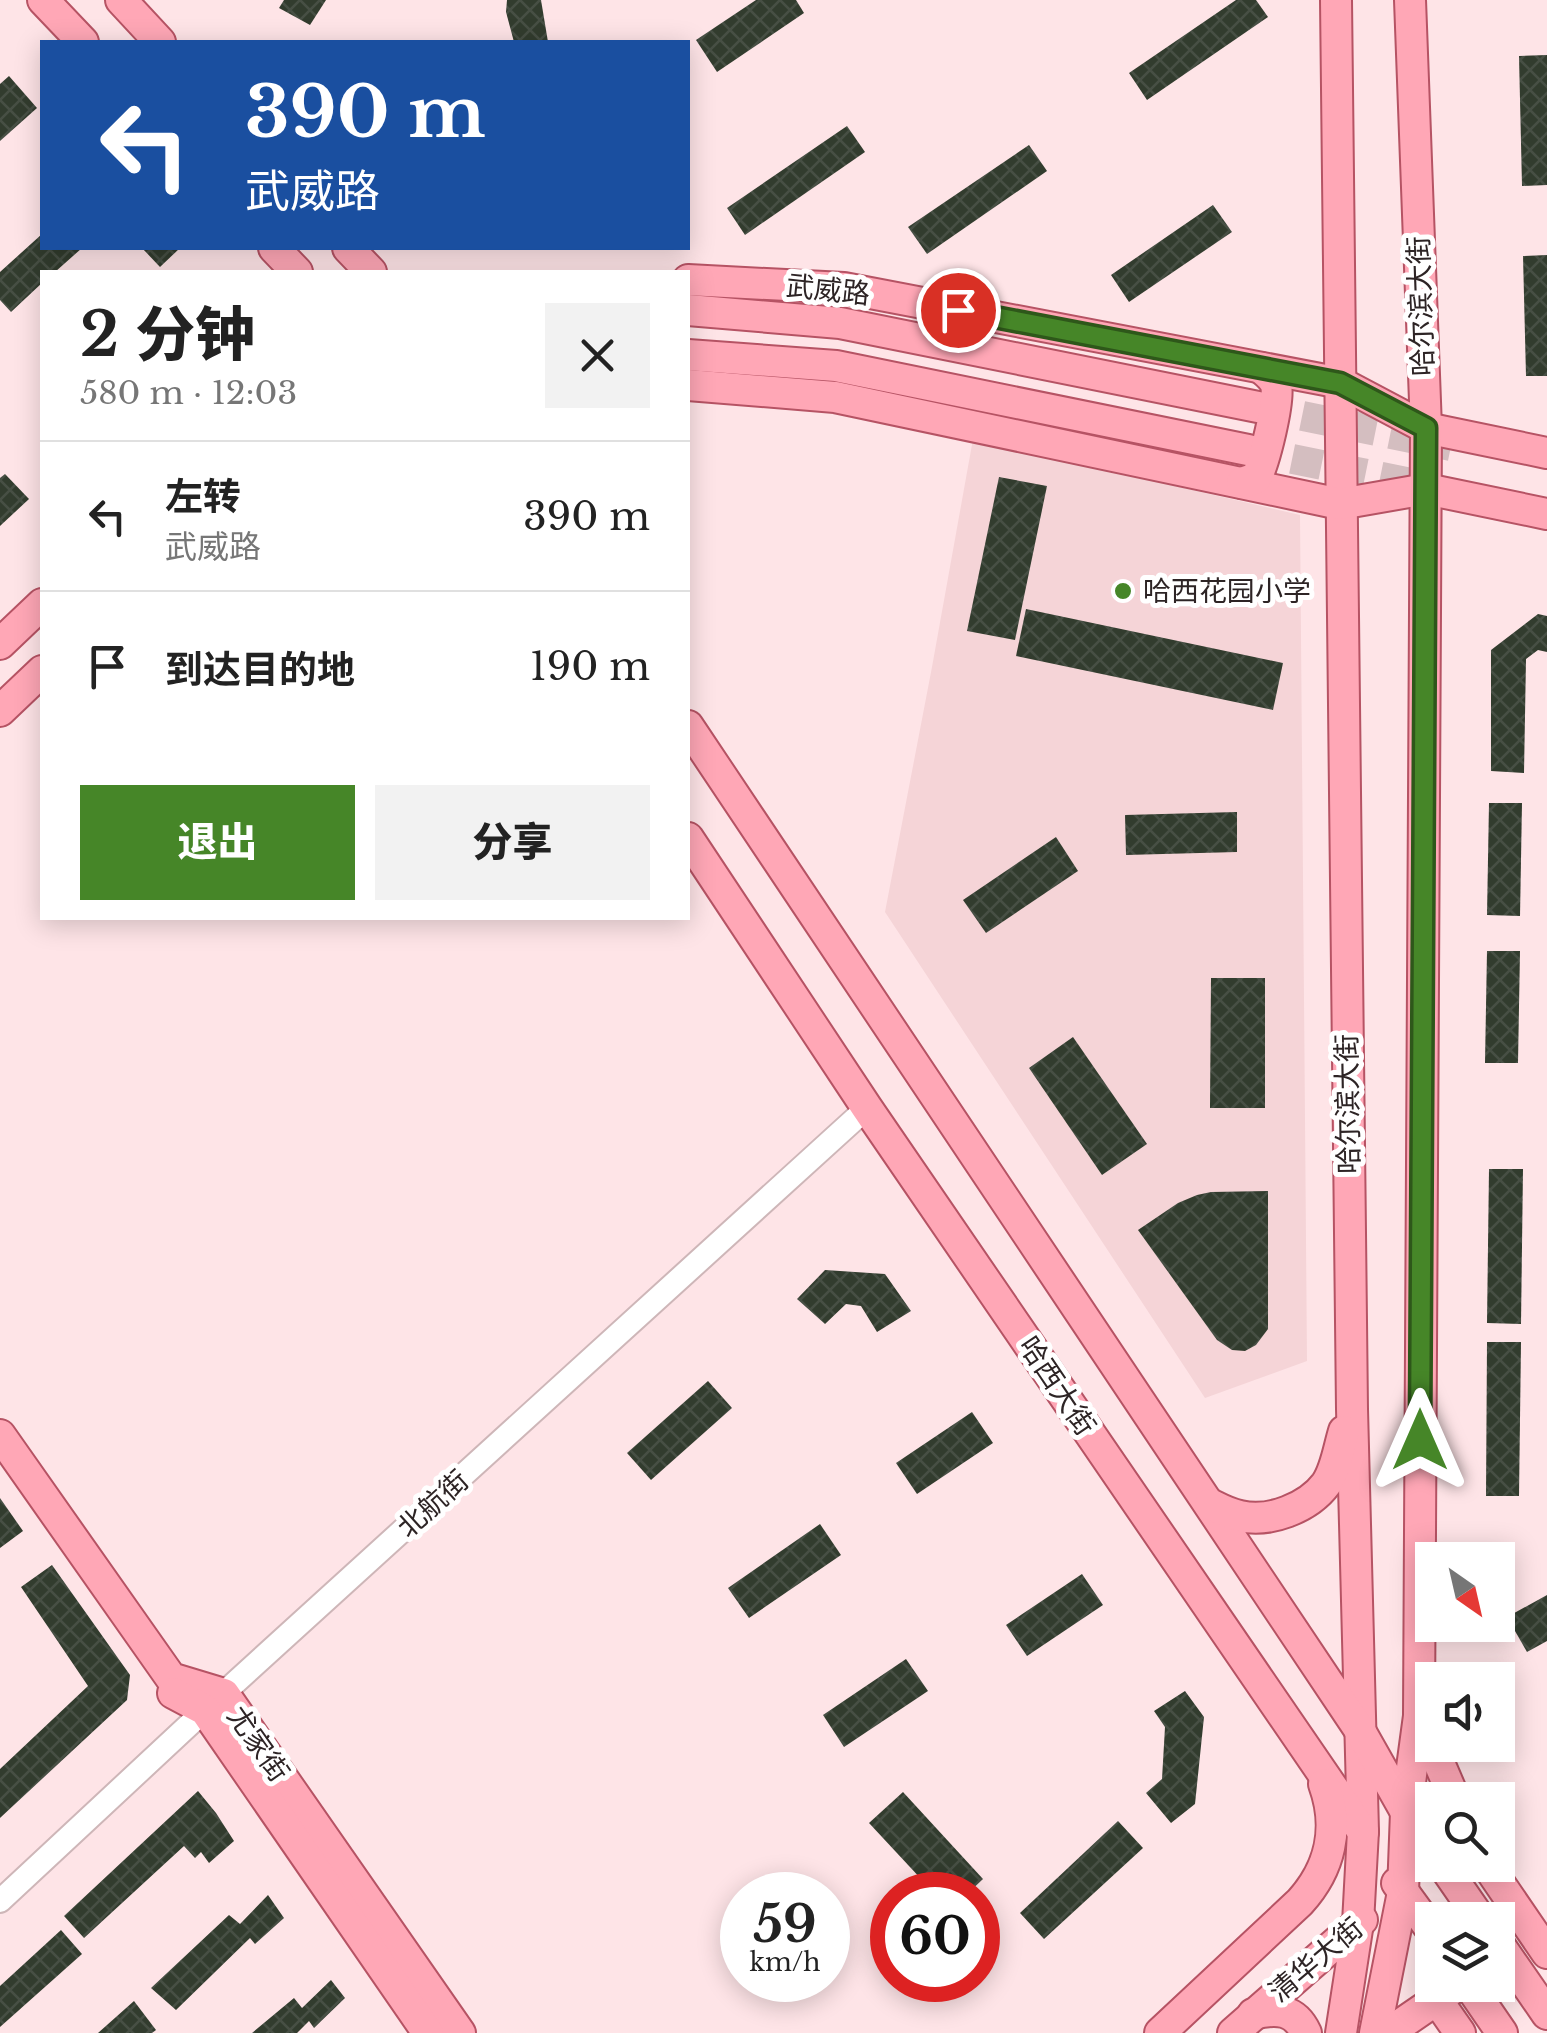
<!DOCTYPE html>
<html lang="zh">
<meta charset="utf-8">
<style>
:root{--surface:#fff;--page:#f2f2f2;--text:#222;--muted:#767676;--line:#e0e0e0;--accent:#468628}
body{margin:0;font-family:"Libre Baskerville","Noto Sans SC",serif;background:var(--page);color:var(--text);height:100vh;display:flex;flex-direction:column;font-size:38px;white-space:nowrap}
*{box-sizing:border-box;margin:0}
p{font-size:32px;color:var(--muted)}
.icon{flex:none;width:55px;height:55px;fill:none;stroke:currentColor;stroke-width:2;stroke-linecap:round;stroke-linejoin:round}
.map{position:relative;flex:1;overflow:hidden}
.drawer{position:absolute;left:40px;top:270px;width:650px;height:650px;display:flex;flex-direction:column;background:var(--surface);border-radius:0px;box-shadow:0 5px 25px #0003}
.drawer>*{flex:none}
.banner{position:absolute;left:40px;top:40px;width:650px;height:210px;border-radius:0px;box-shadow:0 5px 25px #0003;background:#1a4fa0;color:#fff;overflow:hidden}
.needle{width:65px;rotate:146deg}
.tools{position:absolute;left:1415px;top:1542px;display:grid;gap:20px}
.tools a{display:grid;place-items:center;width:100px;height:100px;border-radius:0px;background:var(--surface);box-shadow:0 5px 25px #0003;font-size:50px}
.speed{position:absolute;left:720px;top:1872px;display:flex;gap:20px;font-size:50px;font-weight:700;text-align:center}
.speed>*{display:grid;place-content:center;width:130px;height:130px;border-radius:50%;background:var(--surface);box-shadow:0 5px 25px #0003;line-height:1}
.speed small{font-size:25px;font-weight:400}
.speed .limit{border:15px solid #d22;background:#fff;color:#111}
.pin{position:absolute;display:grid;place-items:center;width:85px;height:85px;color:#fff;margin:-42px;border:5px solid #fff;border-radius:50%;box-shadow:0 2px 10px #0007}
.me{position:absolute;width:110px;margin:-55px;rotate:0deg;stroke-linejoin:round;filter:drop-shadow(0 0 8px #0008)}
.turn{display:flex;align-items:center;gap:35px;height:210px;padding:0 40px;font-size:45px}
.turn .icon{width:130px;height:130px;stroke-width:2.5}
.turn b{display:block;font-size:70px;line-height:85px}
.round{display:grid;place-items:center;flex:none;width:105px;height:105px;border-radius:0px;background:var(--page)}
.overview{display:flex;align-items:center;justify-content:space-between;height:170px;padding:0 40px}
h1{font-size:60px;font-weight:800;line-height:75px}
.button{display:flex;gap:20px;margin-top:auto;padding:20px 40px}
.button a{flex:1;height:115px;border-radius:0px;background:var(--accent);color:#fff;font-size:40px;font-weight:800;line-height:115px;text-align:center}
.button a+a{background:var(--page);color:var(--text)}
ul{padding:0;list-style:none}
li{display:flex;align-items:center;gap:30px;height:150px;padding:0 40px;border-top:2px solid var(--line)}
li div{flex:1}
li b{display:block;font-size:38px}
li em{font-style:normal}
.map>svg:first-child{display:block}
.built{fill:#f5d4d7}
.building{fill:url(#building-cross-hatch)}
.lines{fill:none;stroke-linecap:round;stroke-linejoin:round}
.major-tunnel{stroke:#d4bec0;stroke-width:30;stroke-dasharray:30 15;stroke-linecap:butt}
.minor-casing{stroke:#ceb6b8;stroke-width:26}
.major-casing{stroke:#b65364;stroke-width:34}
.minor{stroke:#fff;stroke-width:22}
.major{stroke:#ffa7b6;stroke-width:30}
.route-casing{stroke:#2e571a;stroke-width:25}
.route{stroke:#468628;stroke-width:18}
.poi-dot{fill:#468628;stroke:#fff;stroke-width:4}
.labels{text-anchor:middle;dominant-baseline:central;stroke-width:10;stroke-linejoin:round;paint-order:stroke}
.street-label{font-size:28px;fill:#2d2425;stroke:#fff}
.poi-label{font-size:28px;fill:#2d2425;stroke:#fff;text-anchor:start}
</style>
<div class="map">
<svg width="1547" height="2033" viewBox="0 0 1547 2033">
<defs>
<pattern id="building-cross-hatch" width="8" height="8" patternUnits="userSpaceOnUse" patternTransform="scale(2.5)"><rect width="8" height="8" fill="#323c2e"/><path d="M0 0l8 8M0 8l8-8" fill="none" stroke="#474f44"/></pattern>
</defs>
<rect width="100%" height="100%" fill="#fee4e7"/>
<!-- built -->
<path class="built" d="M973,439L1300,515L1307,1361L1205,1398L885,912L932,667Z"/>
<!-- building -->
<g class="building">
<path d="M284,0H326L310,25L279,8Z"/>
<path d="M507,0H541L548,42H514L506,12Z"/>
<path d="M756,0H796L804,13L717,72L696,40Z"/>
<path d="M1236,0H1256L1268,17L1147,100L1129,73Z"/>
<path d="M1547,55V185L1522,186L1519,56Z"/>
<path d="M9,76L37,108L0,141V84Z"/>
<path d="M847,126L865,152L745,235L727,208Z"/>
<path d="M1029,145L1047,171L927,254L908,227Z"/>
<path d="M1213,205L1232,232L1129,302L1111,275Z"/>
<path d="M42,234V248H82L55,272H42V283L11,312L0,300V272Z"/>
<path d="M142,248H180L160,267Z"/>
<path d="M1547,255V376H1526L1523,256Z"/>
<path d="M5,474L29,499L0,526V478Z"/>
<path d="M999,477L1047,486L1015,640L967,631Z"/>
<path d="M1026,609L1283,663L1273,710L1016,656Z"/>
<path d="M1538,614L1547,616V652L1538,650L1526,659L1524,773L1491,771V650Z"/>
<path d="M1489,803H1522L1520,916L1487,915Z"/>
<path d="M1237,812V852L1126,855L1125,815Z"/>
<path d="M1056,837L1078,871L986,933L963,900Z"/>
<path d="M1487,951H1520L1518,1063H1485Z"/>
<path d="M1211,978H1265V1108H1210Z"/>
<path d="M1073,1037L1147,1144L1102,1175L1029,1068Z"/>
<path d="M1489,1169H1523L1521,1324L1487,1323Z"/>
<path d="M1268,1191V1329L1256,1345L1245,1351L1232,1350L1217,1340L1138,1230L1178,1203L1197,1195L1211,1192Z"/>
<path d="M825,1270L885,1274L911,1311L877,1332L861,1306L846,1304L825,1324L797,1299Z"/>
<path d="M1487,1342H1521L1519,1496H1486Z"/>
<path d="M708,1381L732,1408L651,1480L627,1453Z"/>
<path d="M972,1412L993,1443L917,1494L896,1463Z"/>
<path d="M0,1498L23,1531L0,1548Z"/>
<path d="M820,1524L841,1555L749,1618L728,1588Z"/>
<path d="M52,1565L130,1675L127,1700L0,1818V1769L88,1686L21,1587Z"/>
<path d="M1082,1574L1103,1605L1027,1656L1006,1625Z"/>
<path d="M1547,1595V1641L1527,1652L1507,1617Z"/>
<path d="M906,1659L928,1691L844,1747L823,1715Z"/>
<path d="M1185,1691L1204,1717L1195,1804L1171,1823L1146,1793L1162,1779L1165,1727L1154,1711Z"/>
<path d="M198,1791L216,1813L234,1841L209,1863L201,1852L195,1858L184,1846L84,1938L64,1916Z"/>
<path d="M903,1792L983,1879L966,1895H936L869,1823Z"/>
<path d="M1118,1821L1143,1848L1044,1939L1020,1913Z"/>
<path d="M268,1895L284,1918L255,1944L250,1938L176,2010L151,1988L229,1915L240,1924Z"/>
<path d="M61,1930L82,1954L0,2027V1986Z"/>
<path d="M331,1980L345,1998L314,2028L309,2021L297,2033H252L294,1998L302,2008Z"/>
<path d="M134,2001L156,2030L152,2033H98Z"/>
</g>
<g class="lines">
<!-- major-tunnel -->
<g class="major-tunnel">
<path d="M1258,407L1451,446"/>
<path d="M1248,450L1431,487"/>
</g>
<defs>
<path id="minor" d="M0,1901L205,1710L867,1108"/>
<g id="major">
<path d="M43,0L83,42"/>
<path d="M121,0L160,42"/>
<path d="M1336,0L1352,1409L1363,1831L1358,1923L1341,2033"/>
<path d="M274,248L297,272"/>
<path d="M348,248L371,272"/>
<path d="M688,280L844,288L1341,383L1426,428L1547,453"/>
<path d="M688,310L840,323L1258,407"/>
<path d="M688,355L836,366L1248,450"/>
<path d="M688,385L835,397L1340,504L1426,489L1547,514"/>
<path d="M1242,483L1256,478C1264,464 1280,400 1276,385C1273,377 1267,373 1261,368"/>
<path d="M0,644L42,604"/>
<path d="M0,711L42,671"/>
<path d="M688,726L1359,1729L1406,1812L1432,1850"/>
<path d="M688,838L867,1108L1363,1832"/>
<path d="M0,1435L171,1678L224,1694L460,2033"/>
<path d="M1210,1504C1220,1509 1229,1514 1240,1516C1269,1523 1308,1508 1326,1484C1336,1470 1339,1447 1344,1431"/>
<path d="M173,1693L205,1710L428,2033"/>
<path d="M1419,1716L1455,1800"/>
<path d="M1443,1865L1481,1920"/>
<path d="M1487,1865L1547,1953"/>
<path d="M1397,1883L1432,1931"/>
<path d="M1498,1943L1547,2014"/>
<path d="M1437,1985V2000L1460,2033"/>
<path d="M1469,1985L1502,2033"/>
<path d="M1253,2014C1277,2008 1295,2009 1306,2033"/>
<path d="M1160,2033L1300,1902C1330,1869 1340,1828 1324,1784"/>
<path d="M1233,2033L1362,1920"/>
<path d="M1375,2033L1403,1892L1406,1812L1419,1716L1426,428L1410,0"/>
<path d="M1388,2033L1458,1985"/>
</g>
</defs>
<!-- minor casing -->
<use href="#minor" class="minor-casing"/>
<!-- major casing -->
<use href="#major" class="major-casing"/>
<!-- minor -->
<use href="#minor" class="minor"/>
<!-- major -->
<use href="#major" class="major"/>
</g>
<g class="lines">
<defs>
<path id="route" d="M958,310L1340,383L1426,428L1420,1440"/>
</defs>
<!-- route casing -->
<use href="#route" class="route-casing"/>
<!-- route -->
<use href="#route" class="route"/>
</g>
<!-- markers -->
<circle class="poi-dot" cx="1123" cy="591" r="10"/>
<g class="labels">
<!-- street labels -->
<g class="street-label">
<text transform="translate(828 290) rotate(6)">武威路</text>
<text transform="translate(1421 306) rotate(-92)">哈尔滨大街</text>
<text transform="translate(1348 1104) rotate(-91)">哈尔滨大街</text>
<text transform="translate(1057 1386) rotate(56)">哈西大街</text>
<text transform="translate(433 1504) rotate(-42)">北航街</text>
<text transform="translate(258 1744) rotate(55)">尤家街</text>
<text transform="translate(1316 1960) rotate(-40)">清华大街</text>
</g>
<!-- poi labels -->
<g class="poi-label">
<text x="1143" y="591">哈西花园小学</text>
</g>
</g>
</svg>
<div class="tools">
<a><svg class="needle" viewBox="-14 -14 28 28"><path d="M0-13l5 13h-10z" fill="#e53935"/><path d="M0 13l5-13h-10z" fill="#767676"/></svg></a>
<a><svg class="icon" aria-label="sound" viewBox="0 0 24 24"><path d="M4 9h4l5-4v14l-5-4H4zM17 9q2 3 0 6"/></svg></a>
<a><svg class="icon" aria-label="search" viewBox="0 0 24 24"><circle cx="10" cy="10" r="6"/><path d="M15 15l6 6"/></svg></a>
<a><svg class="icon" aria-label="layers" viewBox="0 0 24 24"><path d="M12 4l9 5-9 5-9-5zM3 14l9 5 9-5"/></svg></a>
</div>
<div class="speed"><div>59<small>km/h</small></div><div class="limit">60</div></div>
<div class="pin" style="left:958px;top:310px;background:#d93025"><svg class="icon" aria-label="arrive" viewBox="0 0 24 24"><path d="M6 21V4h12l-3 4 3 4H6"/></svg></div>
<svg class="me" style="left:1420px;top:1440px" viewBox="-20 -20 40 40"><path d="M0-17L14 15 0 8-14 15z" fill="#468628" stroke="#fff" stroke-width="4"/></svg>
<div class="banner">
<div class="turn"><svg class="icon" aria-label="left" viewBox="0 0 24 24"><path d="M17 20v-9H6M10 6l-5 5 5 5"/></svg><div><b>390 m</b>武威路</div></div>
</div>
<section class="drawer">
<div class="overview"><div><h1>2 分钟</h1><p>580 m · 12:03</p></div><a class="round"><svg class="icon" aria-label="close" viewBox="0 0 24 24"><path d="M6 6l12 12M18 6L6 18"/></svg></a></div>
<ul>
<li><svg class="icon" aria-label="left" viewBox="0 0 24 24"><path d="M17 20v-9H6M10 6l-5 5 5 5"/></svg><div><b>左转</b><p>武威路</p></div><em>390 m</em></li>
<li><svg class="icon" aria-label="arrive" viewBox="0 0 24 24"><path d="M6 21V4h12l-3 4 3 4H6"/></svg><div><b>到达目的地</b></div><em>190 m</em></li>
</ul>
<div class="button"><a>退出</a><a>分享</a></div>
</section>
</div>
